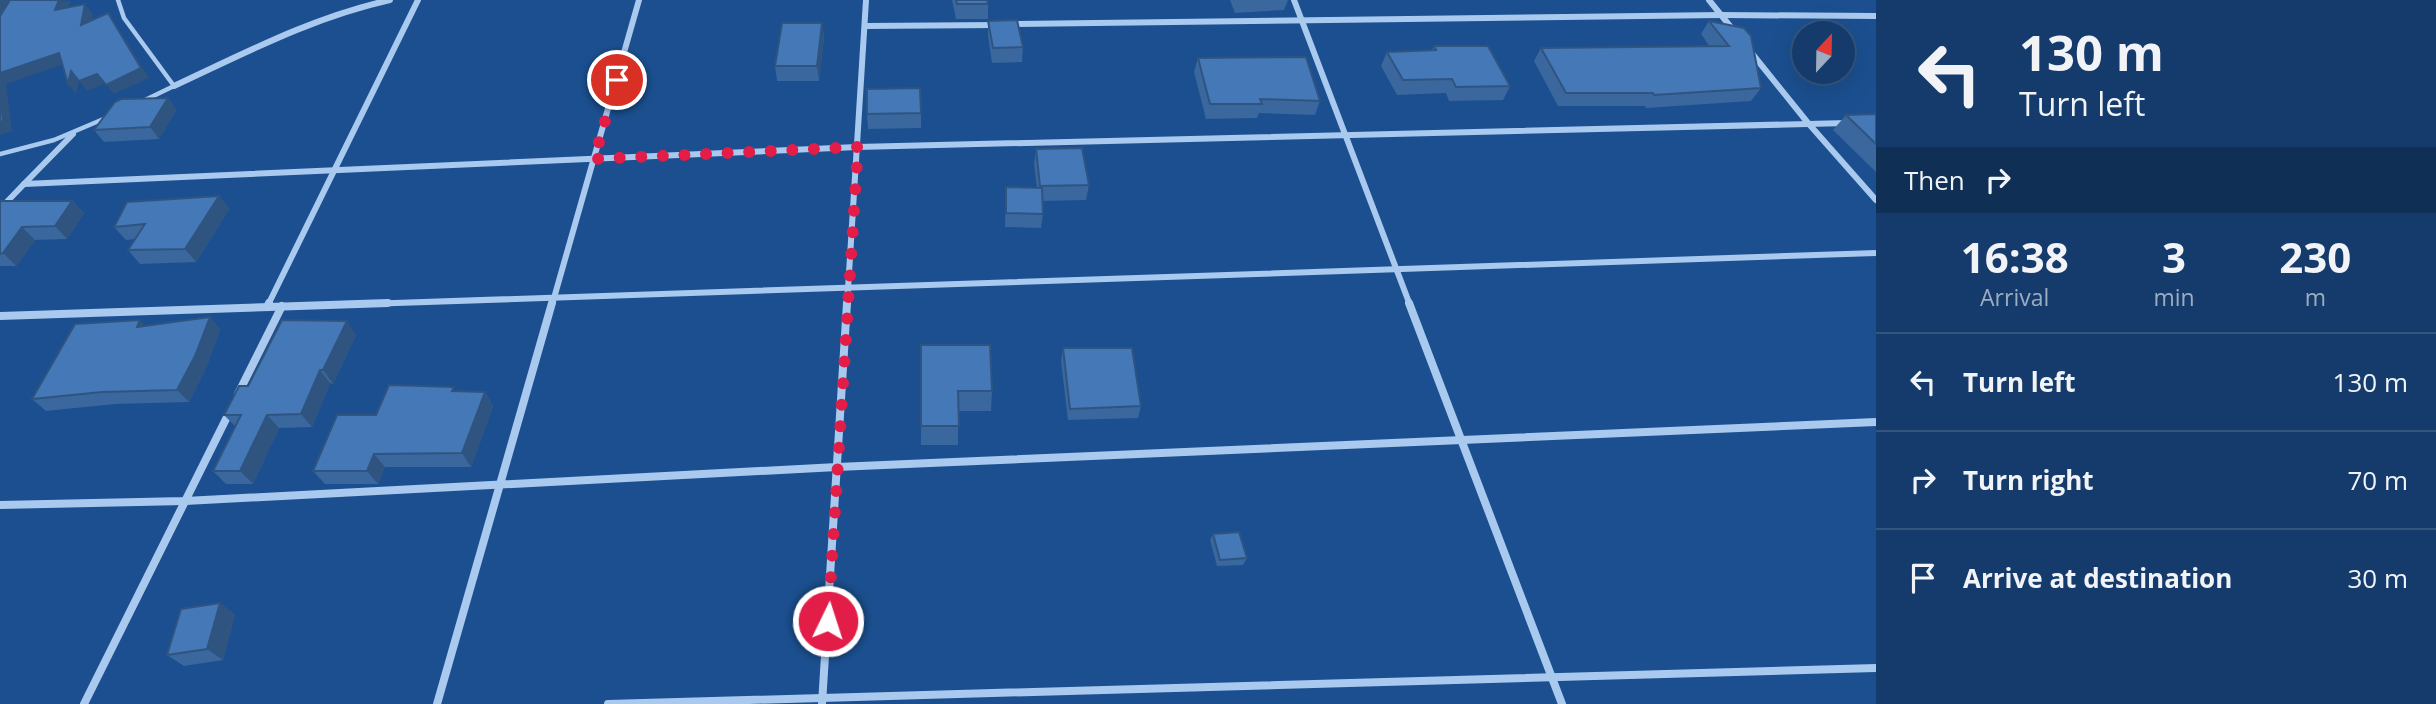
<!DOCTYPE html>
<style>
:root{--surface:#143b6b;--page:#1d4271;--text:#f1f3f6;--muted:#9dadc1;--line:#33557e}
body{margin:0;font-family:"Open Sans",sans-serif;background:var(--page);color:var(--text);height:100vh;display:flex;flex-direction:column;font-size:26px;white-space:nowrap}
*{box-sizing:border-box;margin:0}
p{font-size:23px;color:var(--muted)}
.icon{flex:none;width:38px;height:38px;fill:none;stroke:currentColor;stroke-width:2;stroke-linecap:round;stroke-linejoin:round}
.map{position:relative;flex:1;overflow:hidden}
.drawer{display:flex;flex-direction:column;background:var(--surface);width:560px}
.drawer>*{flex:none}
.banner{background:#143b6b;color:var(--text);overflow:hidden}
.needle{width:46px;rotate:22deg}
.buttons{position:absolute;left:1792px;top:21px;display:grid;gap:14px}
.buttons a{display:grid;place-items:center;width:63px;height:63px;border-radius:50%;background:var(--surface);box-shadow:0 7px 28px #0002,0 0 0 2px var(--line);font-size:35px}
.pin{position:absolute;display:grid;place-items:center;width:60px;height:60px;color:#fff;margin:-30px;border:4px solid #fff;border-radius:50%;box-shadow:0 2px 7px #0007}
.me{position:absolute;width:77px;margin:-38px;rotate:4deg;stroke-linejoin:round;filter:drop-shadow(0 0 5px #0008)}
.turn{display:flex;align-items:center;gap:24px;height:147px;padding:0 28px;font-size:32px}
.turn .icon{width:91px;height:91px;stroke-width:2.5}
.turn b{display:block;font-size:49px;line-height:60px}
.then{display:flex;align-items:center;height:66px;padding:0 28px;background:#0003;gap:14px;font-size:26px}
.eta{display:flex;justify-content:space-evenly;align-items:center;height:119px;text-align:center}
.eta b{font-size:42px;font-weight:700;line-height:49px}
ul{padding:0;list-style:none}
li{display:flex;align-items:center;gap:21px;height:98px;padding:0 28px;border-top:2px solid var(--line)}
li div{flex:1}
li b{display:block;font-size:26px}
li em{font-style:normal}
main{display:flex;flex:1;min-height:0}
.map>svg:first-child{display:block}
.lines{fill:none;stroke-linecap:round;stroke-linejoin:round}
.lane{stroke:#a9c9ee;stroke-width:4.5}
.street-far1{stroke:#a9c9ee;stroke-width:6}
.street{stroke:#a9c9ee;stroke-width:8}
.wall{fill:#3a679d}
.shaded-wall{fill:#305480}
.building{fill:#4478b7;stroke:#305480;stroke-width:2}
.route{stroke:#e11d48;stroke-width:12;stroke-dasharray:0 21.6}
</style>
<main>
<div class="map">
<svg width="1876" height="704" viewBox="0 0 1876 704">
<rect width="100%" height="100%" fill="#1b4f8f"/>
<g class="lines">
<!-- lane -->
<g class="lane">
<path d="M118,0L124,18L174,86L143,101"/>
<path d="M0,154L54,140L106,118"/>
</g>
<!-- street-far1 -->
<g class="street-far1">
<path d="M1294,0L1410,305"/>
<path d="M1709,0L1734,31"/>
<path d="M1009,24L1721,15L1876,16"/>
<path d="M865,26L997,25"/>
<path d="M1750,51L1808,123L1876,200"/>
<path d="M174,86C245,53 313,17 390,0"/>
<path d="M73,134L24,184L857,147L1847,123"/>
<path d="M0,209L24,184"/>
<path d="M268,305L418,0"/>
<path d="M336,305L1876,253"/>
<path d="M552,305L639,0"/>
<path d="M847,305L866,0"/>
</g>
<!-- street -->
<g class="street">
<path d="M1409,303L1562,704"/>
<path d="M267,307L269,303"/>
<path d="M0,316L388,303"/>
<path d="M238,394L282,306"/>
<path d="M0,505L185,501L837,467L1876,422"/>
<path d="M84,704L230,411"/>
<path d="M437,704L552,303"/>
<path d="M608,704L1876,668"/>
<path d="M822,704L847,303"/>
</g>
</g>
<!-- wall -->
<g class="wall">
<path d="M952,0H987L988,4V19H956Z"/>
<path d="M1230,0H1288L1284,10L1235,13Z"/>
<path d="M988,21L1023,47L1022,62L992,63L988,36Z"/>
<path d="M1709,21L1744,28L1761,88L1751,101L1646,108L1645,106H1558L1534,61L1541,48L1710,47L1701,34Z"/>
<path d="M822,23L824,38L819,81H777L775,66Z"/>
<path d="M1434,46L1510,86L1503,100L1449,101L1446,93L1397,95L1381,66L1387,52L1432,50Z"/>
<path d="M1198,58L1320,101L1315,115L1259,113L1257,118L1206,119L1194,72Z"/>
<path d="M168,98L176,110L159,139L104,142L94,130Z"/>
<path d="M921,113V128L868,129L867,114Z"/>
<path d="M1876,114V172L1833,130L1846,115Z"/>
<path d="M1036,149L1089,185L1086,200L1042,201L1043,214L1041,228L1005,227L1006,187L1037,188L1034,164Z"/>
<path d="M219,196L229,209L196,262L140,264L128,250L135,239L126,240L114,227Z"/>
<path d="M0,201H72L84,213L67,239L35,240L16,266H0Z"/>
<path d="M210,317L220,330L206,368L189,402L115,404L46,411L32,399L145,326Z"/>
<path d="M356,335L333,384L330,383L312,427L279,428L253,484H226L213,471L235,426L224,415Z"/>
<path d="M921,345L992,391L991,411H958V445H921Z"/>
<path d="M1063,348L1141,406L1138,418L1068,420L1061,361Z"/>
<path d="M457,391L485,392L493,406L471,467H385L378,484H325L313,471Z"/>
<path d="M1213,534L1247,558L1243,565L1217,566L1210,540Z"/>
<path d="M235,614L223,660L184,666L167,655Z"/>
</g>
<!-- shaded-wall -->
<g class="shaded-wall">
<path d="M0,0H14L0,21Z"/>
<path d="M59,0L71,1L62,19L55,10Z"/>
<path d="M85,4L93,14L88,35L81,25Z"/>
<path d="M108,13L115,23L149,78L114,94L106,85Z"/>
<path d="M822,23L824,38L819,81L817,66Z"/>
<path d="M59,53L67,63L6,84L12,131L0,135V73Z"/>
<path d="M71,71L79,81L76,94L68,84Z"/>
<path d="M97,74L104,84L87,91L79,81Z"/>
<path d="M168,98L176,110L159,139L150,127Z"/>
<path d="M219,196L229,209L196,262L185,249Z"/>
<path d="M72,201L84,213L67,239L55,226Z"/>
<path d="M22,227L35,240L16,266L3,253Z"/>
<path d="M210,317L220,330L206,368L189,402L177,390Z"/>
<path d="M140,320L152,333L137,327Z"/>
<path d="M347,321L356,335L333,384L323,370Z"/>
<path d="M320,370L330,383L312,427L301,414Z"/>
<path d="M485,392L493,406L471,467L462,453Z"/>
<path d="M267,415L279,428L253,484L240,471Z"/>
<path d="M374,454L385,467L378,484L367,471Z"/>
<path d="M220,603L235,614L223,660L207,649Z"/>
</g>
<!-- building -->
<g class="building">
<path d="M10,0H59L55,10L85,4L81,25L108,13L141,68L106,85L97,74L79,81L71,71L68,84L59,53L0,73V16Z"/>
<path d="M956,0H987L988,4H957Z"/>
<path d="M1017,20L1023,47L993,48L988,21Z"/>
<path d="M1709,21L1744,28L1751,36L1761,88L1654,95L1653,93H1566L1541,48L1729,46Z"/>
<path d="M782,23H822L817,66H775Z"/>
<path d="M1434,46H1488L1510,86L1456,87L1452,79L1403,80L1387,52L1436,50Z"/>
<path d="M1306,57L1320,101L1260,99L1262,104H1210L1198,58Z"/>
<path d="M920,88L921,113L867,114V89Z"/>
<path d="M0,94L3,121L0,122Z"/>
<path d="M168,98L150,127L94,130L115,102L121,99Z"/>
<path d="M1876,114V144L1846,115Z"/>
<path d="M1082,148L1089,185L1040,186L1036,149Z"/>
<path d="M1006,187L1042,188L1043,214L1006,213Z"/>
<path d="M219,196L185,249L128,250L145,224L114,227L127,202Z"/>
<path d="M0,201H72L55,226L22,227L3,253L0,254Z"/>
<path d="M210,317L195,356L177,390L102,392L32,399L75,324L140,320L137,327Z"/>
<path d="M282,320L347,321L323,370H320L301,414L267,415L240,471H213L241,415H224L239,386H248Z"/>
<path d="M921,345H990L992,391H958L959,426H921Z"/>
<path d="M1063,348H1132L1141,406L1070,409Z"/>
<path d="M389,385L454,387L452,391L485,392L462,453L374,454L367,471H313L337,415H376Z"/>
<path d="M1239,532L1247,558L1220,560L1213,534Z"/>
<path d="M220,603L207,649L167,655L181,609Z"/>
</g>
<g class="lines">
<!-- route -->
<path class="route" d="M617,80L594,159L858,147L828,621"/>
</g>
</svg>
<div class="buttons">
<a><svg class="needle" viewBox="-14 -14 28 28"><path d="M0-13l5 13h-10z" fill="#e53935"/><path d="M0 13l5-13h-10z" fill="#9dadc1"/></svg></a>
</div>
<div class="pin" style="left:617px;top:80px;background:#d93025"><svg class="icon" aria-label="arrive" viewBox="0 0 24 24"><path d="M6 21V4h12l-3 4 3 4H6"/></svg></div>
<svg class="me" style="left:828px;top:621px" viewBox="-20 -20 40 40"><circle r="17" fill="#e11d48" stroke="#fff" stroke-width="3"/><path d="M0-11L8 9 0 5-8 9z" fill="#fff"/></svg>
</div>
<section class="drawer">
<div class="banner">
<div class="turn"><svg class="icon" aria-label="left" viewBox="0 0 24 24"><path d="M17 20v-9H6M10 6l-5 5 5 5"/></svg><div><b>130 m</b>Turn left</div></div>
<div class="then">Then<svg class="icon" aria-label="right" viewBox="0 0 24 24"><path d="M7 20v-9h11M14 6l5 5-5 5"/></svg></div>
</div>
<div class="eta">
<div><b>16:38</b><p>Arrival</p></div>
<div><b>3</b><p>min</p></div>
<div><b>230</b><p>m</p></div>
</div>
<ul>
<li><svg class="icon" aria-label="left" viewBox="0 0 24 24"><path d="M17 20v-9H6M10 6l-5 5 5 5"/></svg><div><b>Turn left</b></div><em>130 m</em></li>
<li><svg class="icon" aria-label="right" viewBox="0 0 24 24"><path d="M7 20v-9h11M14 6l5 5-5 5"/></svg><div><b>Turn right</b></div><em>70 m</em></li>
<li><svg class="icon" aria-label="arrive" viewBox="0 0 24 24"><path d="M6 21V4h12l-3 4 3 4H6"/></svg><div><b>Arrive at destination</b></div><em>30 m</em></li>
</ul>
</section>
</main>
